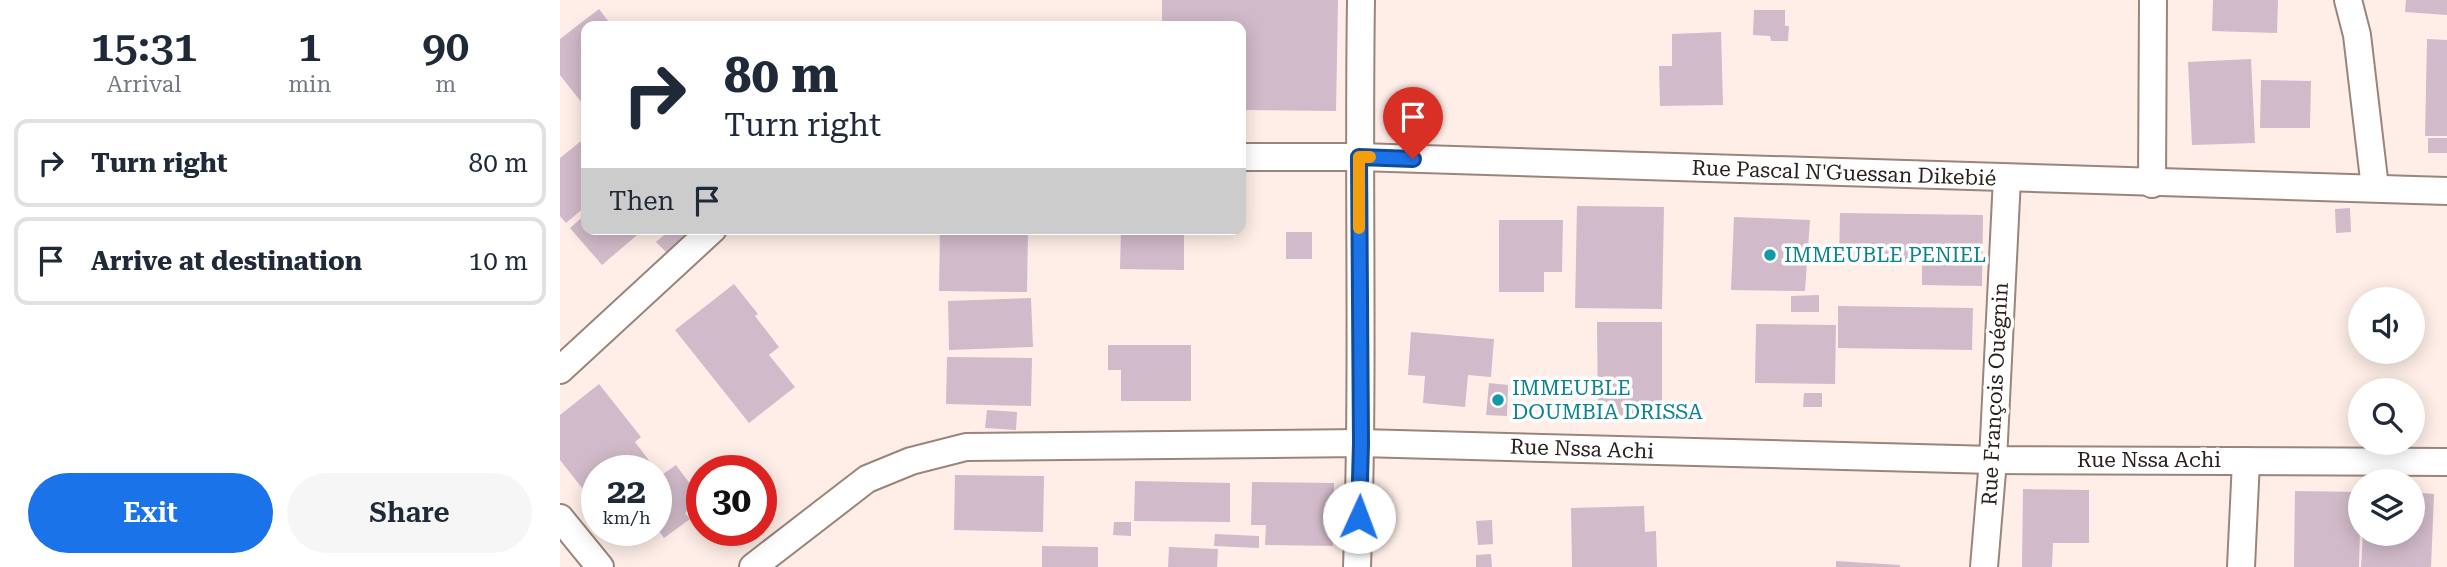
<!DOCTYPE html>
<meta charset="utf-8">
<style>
:root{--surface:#fff;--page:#f6f6f7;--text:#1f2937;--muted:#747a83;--line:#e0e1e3;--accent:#1a73e8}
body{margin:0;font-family:"Roboto Serif",serif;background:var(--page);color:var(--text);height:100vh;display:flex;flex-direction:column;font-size:26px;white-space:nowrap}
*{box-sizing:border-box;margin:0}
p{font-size:23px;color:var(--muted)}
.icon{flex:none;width:38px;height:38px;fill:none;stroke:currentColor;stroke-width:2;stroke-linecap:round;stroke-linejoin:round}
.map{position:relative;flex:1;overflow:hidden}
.details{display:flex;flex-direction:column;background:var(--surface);width:560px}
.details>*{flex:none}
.hud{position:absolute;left:21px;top:21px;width:665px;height:214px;border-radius:14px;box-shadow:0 4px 18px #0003;background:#fff;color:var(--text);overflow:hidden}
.controls{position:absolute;left:1788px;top:287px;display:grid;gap:14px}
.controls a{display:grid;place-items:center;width:77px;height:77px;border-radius:50%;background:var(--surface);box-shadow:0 4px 18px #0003;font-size:35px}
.speed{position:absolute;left:21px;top:455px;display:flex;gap:14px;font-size:35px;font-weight:700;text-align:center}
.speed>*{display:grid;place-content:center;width:91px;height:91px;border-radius:50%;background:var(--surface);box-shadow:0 4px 18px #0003;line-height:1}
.speed small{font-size:18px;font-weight:400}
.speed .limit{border:10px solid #d22;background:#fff;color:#111}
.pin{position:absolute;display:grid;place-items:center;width:60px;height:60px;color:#fff;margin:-72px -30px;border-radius:50% 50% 50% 0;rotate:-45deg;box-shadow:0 0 7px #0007}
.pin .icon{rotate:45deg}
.me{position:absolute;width:77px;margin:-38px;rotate:2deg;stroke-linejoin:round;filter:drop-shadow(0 0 5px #0008)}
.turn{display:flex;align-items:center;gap:24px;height:147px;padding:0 28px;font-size:32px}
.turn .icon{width:91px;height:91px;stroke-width:2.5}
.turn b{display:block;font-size:49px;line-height:60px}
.then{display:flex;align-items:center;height:66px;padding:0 28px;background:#0003;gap:14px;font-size:26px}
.eta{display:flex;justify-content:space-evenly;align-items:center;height:119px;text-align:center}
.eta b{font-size:42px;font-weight:600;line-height:49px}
.cta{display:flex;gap:14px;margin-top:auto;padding:14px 28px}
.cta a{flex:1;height:80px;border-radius:42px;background:var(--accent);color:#fff;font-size:28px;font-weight:600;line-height:80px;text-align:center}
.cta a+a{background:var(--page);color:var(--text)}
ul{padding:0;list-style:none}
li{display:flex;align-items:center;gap:21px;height:88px;margin:0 14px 10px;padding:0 14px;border:4px solid var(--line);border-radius:14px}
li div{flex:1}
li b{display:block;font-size:26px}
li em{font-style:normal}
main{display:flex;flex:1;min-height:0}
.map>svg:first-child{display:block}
.building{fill:#d1bac9}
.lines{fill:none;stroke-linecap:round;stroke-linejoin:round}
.minor-casing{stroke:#9b847a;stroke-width:30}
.minor{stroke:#fff;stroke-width:26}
.route-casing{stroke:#114b97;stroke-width:18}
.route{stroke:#1a73e8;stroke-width:12}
.slow{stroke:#f59e0b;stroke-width:12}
.culture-dot{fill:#0f9aa8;stroke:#fff;stroke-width:2.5}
.labels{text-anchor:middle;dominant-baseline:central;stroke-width:7;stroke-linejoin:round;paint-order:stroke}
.street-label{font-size:21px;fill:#2a211d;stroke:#fff}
.culture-label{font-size:21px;fill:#0d838f;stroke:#fff;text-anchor:start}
</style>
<main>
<section class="details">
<div class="eta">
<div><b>15:31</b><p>Arrival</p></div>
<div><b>1</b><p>min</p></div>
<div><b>90</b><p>m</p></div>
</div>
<ul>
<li><svg class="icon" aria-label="right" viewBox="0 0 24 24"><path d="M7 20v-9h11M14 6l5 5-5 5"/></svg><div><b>Turn right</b></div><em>80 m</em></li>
<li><svg class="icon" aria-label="arrive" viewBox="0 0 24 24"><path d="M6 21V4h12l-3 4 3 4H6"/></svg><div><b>Arrive at destination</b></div><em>10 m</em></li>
</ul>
<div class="cta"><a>Exit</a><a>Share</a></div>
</section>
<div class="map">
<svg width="1887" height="567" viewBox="0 0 1887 567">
<rect width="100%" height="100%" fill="#feeee7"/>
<!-- building -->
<g class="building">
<path d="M602,0H778L776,111L681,110V26H602Z"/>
<path d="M1653,0H1718L1717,33L1652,31Z"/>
<path d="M1846,0H1887V15L1845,12Z"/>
<path d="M39,9L52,26H26V108L0,75V39Z"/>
<path d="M1194,10H1225V26H1229L1228,41H1211L1210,36L1193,35Z"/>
<path d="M503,21V26H447L446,23Z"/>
<path d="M1161,32L1163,105L1100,106L1099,66H1112V34Z"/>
<path d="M1867,39L1887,40V136H1865Z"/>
<path d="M1691,59L1695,143L1632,145L1628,62Z"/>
<path d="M1701,80L1751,81L1750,128H1700Z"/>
<path d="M26,137V206L6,223L0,216V158Z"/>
<rect x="1868" y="138" width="19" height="15"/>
<path d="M1017,206L1104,207L1102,309L1015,308Z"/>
<path d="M1790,208L1791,232L1776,233L1775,209Z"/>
<path d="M1280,213L1423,215L1422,286L1362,285V262L1279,261Z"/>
<path d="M26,214V229H84L42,265L10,228Z"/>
<path d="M1174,217L1250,220L1245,291L1171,290Z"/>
<path d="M939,220H1003L1002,272H984V292H939Z"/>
<path d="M111,229H125L128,233L106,252L96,242Z"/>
<path d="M380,229H468L467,292L379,291Z"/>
<path d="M561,229H624V270L560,269Z"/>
<rect x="726" y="232" width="26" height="27"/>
<path d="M174,284L198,314L195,316L219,347L209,355L235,387L189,423L115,330Z"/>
<path d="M1259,295V312H1231V296Z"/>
<path d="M471,298L473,347L389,350L388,301Z"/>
<path d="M1278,306L1413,308L1412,350L1278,348Z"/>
<path d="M1037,322H1102V418H1038Z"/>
<path d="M1196,324L1276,325L1275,384L1195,383Z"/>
<path d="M851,332L934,339L931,377L908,375L905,407L863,403L865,376L848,375Z"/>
<path d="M548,345H631V401H561V370H548Z"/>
<path d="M387,357L472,358L471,406L386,404Z"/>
<path d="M929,383L948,385L947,416L926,415Z"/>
<path d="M39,384L81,437L75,442L97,471H37V507L0,460V415Z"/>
<path d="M1244,393H1262V407H1243Z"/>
<path d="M427,410L457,412L456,430L425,428Z"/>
<path d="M116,465L142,500L125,513L130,519L104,538L96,527V479Z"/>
<path d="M395,475L484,476L483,532L394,530Z"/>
<path d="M575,481L670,483V522L574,521Z"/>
<path d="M692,482L774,483L773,546L705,545L706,525H691Z"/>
<path d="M1463,489L1529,490V543H1493L1492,567H1462Z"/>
<path d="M1735,491L1801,492L1799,567H1734Z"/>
<path d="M1853,492L1874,494L1871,567H1801L1803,534H1853Z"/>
<path d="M1084,506L1085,532L1096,531L1097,567H1012L1011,508Z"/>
<path d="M932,520L933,544L918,545L916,521Z"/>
<path d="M554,522H571V536L553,535Z"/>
<path d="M655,534L699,536V548L654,546Z"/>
<path d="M482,546L538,547V567H482Z"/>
<path d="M609,547L658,549L657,567H608Z"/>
<path d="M931,554L932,567H916V555Z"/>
<path d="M1276,561L1340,565V567H1276Z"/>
</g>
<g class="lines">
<defs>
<g id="minor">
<path d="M1788,0L1797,35L1815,188"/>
<path d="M681,157H799L1887,191"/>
<path d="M1592,184L1593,0"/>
<path d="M0,370L153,229"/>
<path d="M0,518L40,567"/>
<path d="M193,567L307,479L351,461L406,447L801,443L1433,460L1887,462"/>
<path d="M797,567C804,378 798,189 801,0"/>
<path d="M1424,567L1433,460L1447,178"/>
<path d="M1681,567L1686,461"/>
</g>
</defs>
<!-- minor casing -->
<use href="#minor" class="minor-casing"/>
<!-- minor -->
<use href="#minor" class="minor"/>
</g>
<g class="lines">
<defs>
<path id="route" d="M799,517L801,443L799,157L853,159"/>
</defs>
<!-- route casing -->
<use href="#route" class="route-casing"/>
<!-- route -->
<use href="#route" class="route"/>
<!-- slow -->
<path class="slow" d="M799,228V157H810"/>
</g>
<!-- markers -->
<g class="culture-dot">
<circle cx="1210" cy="255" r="7"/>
<circle cx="938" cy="400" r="7"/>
</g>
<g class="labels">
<!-- street labels -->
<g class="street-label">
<text transform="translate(1284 173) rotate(2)">Rue Pascal N'Guessan Dikebié</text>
<text transform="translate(1435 394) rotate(-87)">Rue François Ouégnin</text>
<text transform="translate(1022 449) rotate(2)">Rue Nssa Achi</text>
<text x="1589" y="460">Rue Nssa Achi</text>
</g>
<!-- culture labels -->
<g class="culture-label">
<text x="1224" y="255">IMMEUBLE PENIEL</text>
<text x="952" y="388">IMMEUBLE<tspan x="952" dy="24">DOUMBIA DRISSA</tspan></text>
</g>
</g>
</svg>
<div class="controls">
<a><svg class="icon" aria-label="sound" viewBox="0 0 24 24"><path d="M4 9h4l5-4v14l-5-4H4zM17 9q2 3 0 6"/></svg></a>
<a><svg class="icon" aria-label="search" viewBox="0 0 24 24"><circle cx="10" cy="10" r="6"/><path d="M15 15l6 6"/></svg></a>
<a><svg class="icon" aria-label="layers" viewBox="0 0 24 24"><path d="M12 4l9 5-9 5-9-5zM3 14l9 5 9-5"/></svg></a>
</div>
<div class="speed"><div>22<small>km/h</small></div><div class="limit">30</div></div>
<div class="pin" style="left:853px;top:159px;background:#d93025"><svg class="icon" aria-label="arrive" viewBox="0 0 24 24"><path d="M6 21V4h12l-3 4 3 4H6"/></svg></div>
<svg class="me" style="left:799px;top:517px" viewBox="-20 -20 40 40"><circle r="19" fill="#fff"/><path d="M0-13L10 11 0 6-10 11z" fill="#1a73e8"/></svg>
<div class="hud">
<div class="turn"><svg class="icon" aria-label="right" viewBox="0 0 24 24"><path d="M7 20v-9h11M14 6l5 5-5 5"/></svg><div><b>80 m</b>Turn right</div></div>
<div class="then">Then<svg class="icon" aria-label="arrive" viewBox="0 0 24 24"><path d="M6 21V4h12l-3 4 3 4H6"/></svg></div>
</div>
</div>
</main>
